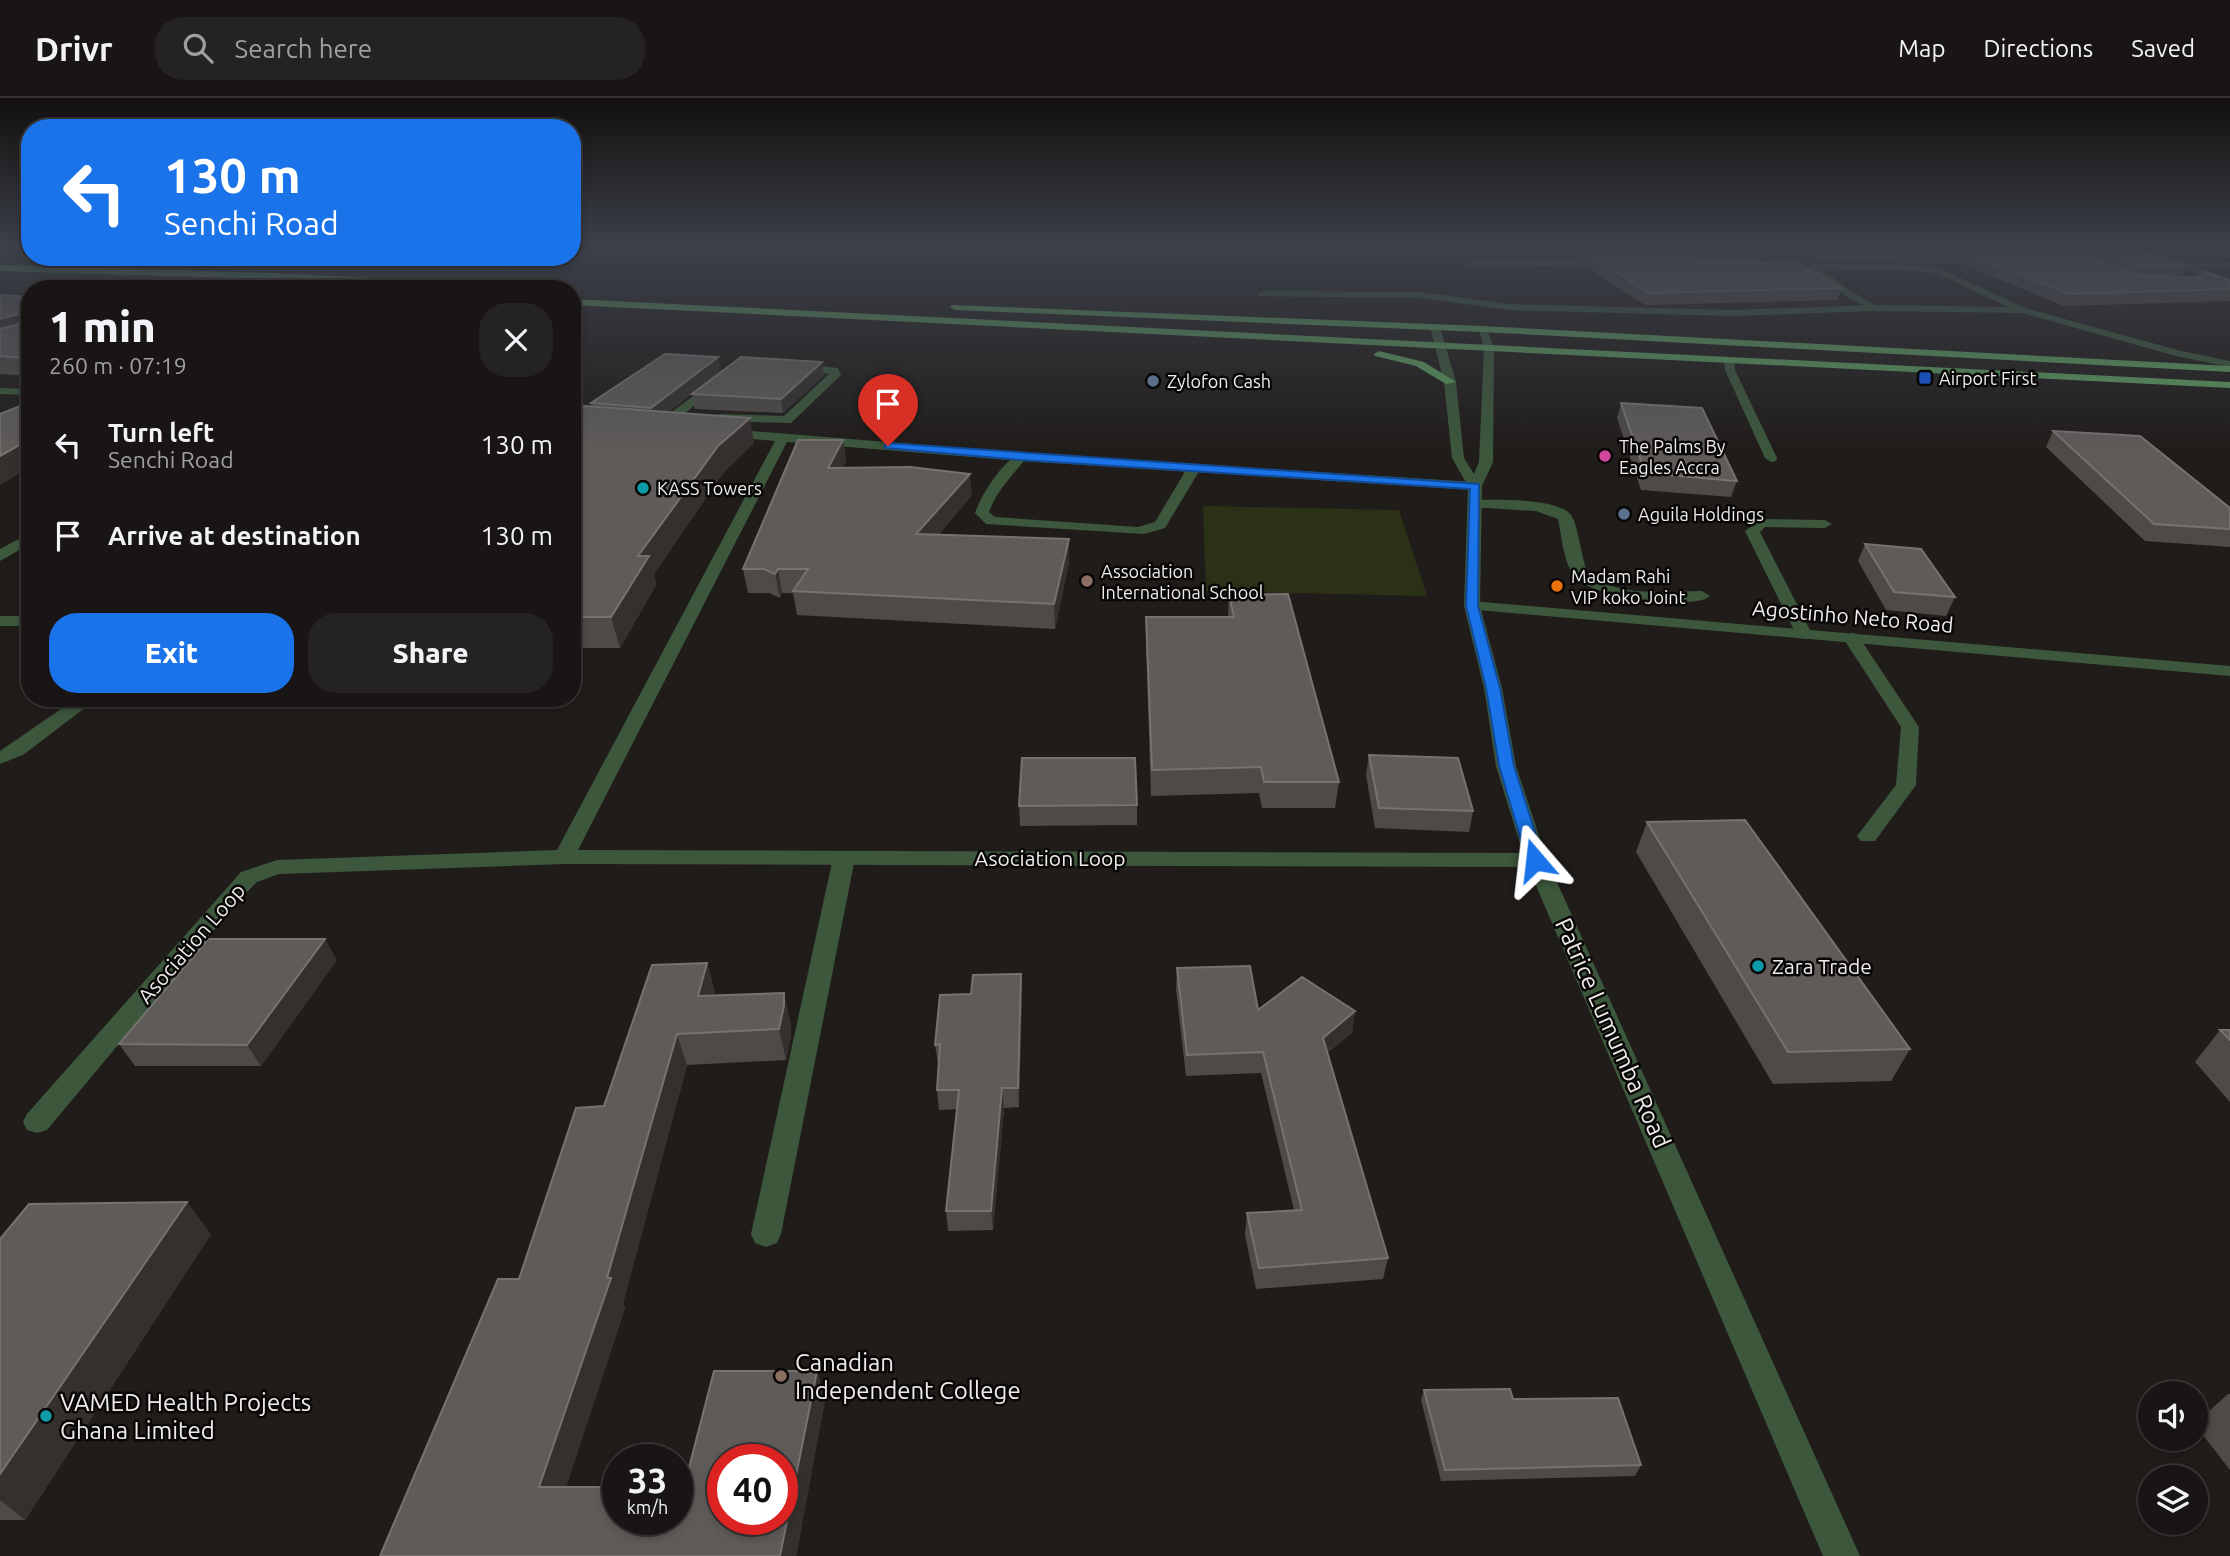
<!DOCTYPE html>
<meta charset="utf-8">
<style>
:root{--surface:#181514;--page:#252222;--text:#f1f3f6;--muted:#9f9fa0;--line:#363434;--accent:#1a73e8}
body{margin:0;font-family:Ubuntu,sans-serif;background:var(--page);color:var(--text);height:100vh;display:flex;flex-direction:column;font-size:26px;white-space:nowrap}
*{box-sizing:border-box;margin:0}
p{font-size:23px;color:var(--muted)}
.icon{flex:none;width:38px;height:38px;fill:none;stroke:currentColor;stroke-width:2;stroke-linecap:round;stroke-linejoin:round}
.map{position:relative;flex:1;overflow:hidden}
.details{position:absolute;left:21px;top:182px;width:560px;height:427px;display:flex;flex-direction:column;background:var(--surface);border-radius:28px;box-shadow:0 4px 10px #0003,0 0 0 2px var(--line)}
.details>*{flex:none}
.guide{position:absolute;left:21px;top:21px;width:560px;height:147px;border-radius:28px;box-shadow:0 4px 10px #0003,0 0 0 2px var(--line);background:#1a73e8;color:#fff;overflow:hidden}
.fabs{position:absolute;left:2138px;top:1283px;display:grid;gap:14px}
.fabs a{display:grid;place-items:center;width:70px;height:70px;border-radius:50%;background:var(--surface);box-shadow:0 4px 10px #0003,0 0 0 2px var(--line);font-size:35px}
.speed{position:absolute;left:602px;top:1346px;display:flex;gap:14px;font-size:35px;font-weight:700;text-align:center}
.speed>*{display:grid;place-content:center;width:91px;height:91px;border-radius:50%;background:var(--surface);box-shadow:0 4px 10px #0003,0 0 0 2px var(--line);line-height:1}
.speed small{font-size:18px;font-weight:400}
.speed .limit{border:10px solid #d22;background:#fff;color:#111}
.pin{position:absolute;display:grid;place-items:center;width:60px;height:60px;color:#fff;margin:-72px -30px;border-radius:50% 50% 50% 0;rotate:-45deg;box-shadow:0 0 7px #0007}
.pin .icon{rotate:45deg}
.me{position:absolute;width:77px;margin:-38px;rotate:343deg;stroke-linejoin:round;filter:drop-shadow(0 0 5px #0008)}
.turn{display:flex;align-items:center;gap:24px;height:147px;padding:0 28px;font-size:32px}
.turn .icon{width:91px;height:91px;stroke-width:2.5}
.turn b{display:block;font-size:49px;line-height:60px}
.round{display:grid;place-items:center;flex:none;width:74px;height:74px;border-radius:28px;background:var(--page)}
.summary{display:flex;align-items:center;justify-content:space-between;height:119px;padding:0 28px}
h1{font-size:42px;font-weight:800;line-height:52px}
.cta{display:flex;gap:14px;margin-top:auto;padding:14px 28px}
.cta a{flex:1;height:80px;border-radius:28px;background:var(--accent);color:#fff;font-size:28px;font-weight:800;line-height:80px;text-align:center}
.cta a+a{background:var(--page);color:var(--text)}
ul{padding:0;list-style:none}
li{display:flex;align-items:center;gap:21px;height:91px;padding:0 28px}
li div{flex:1}
li b{display:block;font-size:26px}
li em{font-style:normal}
header{display:flex;align-items:center;gap:42px;box-sizing:border-box;height:98px;padding:0 35px;background:var(--surface);border-bottom:2px solid var(--line)}
header strong{font-size:33px}
nav{display:flex;gap:38px;margin-inline-start:auto;font-size:24px}
.search{width:490px;height:63px;background:var(--page);display:flex;align-items:center;gap:18px;box-sizing:border-box;padding:0 24px;border-radius:28px;color:var(--muted);font-size:26px}
.map>svg:first-child{display:block}
.green{fill:#2a3117}
.lines{fill:none;stroke-linecap:round;stroke-linejoin:round}
.service{fill:#3c573c;fill-rule:evenodd}
.minor{fill:#3c573c;fill-rule:evenodd}
.tertiary{fill:#3c573c;fill-rule:evenodd}
.trunk{fill:#5d9d5f;fill-rule:evenodd}
.wall{fill:#4d4a47}
.shaded-wall{fill:#34302e}
.building{fill:#5e5b59;stroke:#757270;stroke-width:2;fill-rule:evenodd}
.route{fill:#1a73e8;stroke:#114b97;stroke-width:2}
.transit-dot{fill:#1a4fb4;stroke:#080706;stroke-width:2.5}
.service-dot{fill:#5c6f8a;stroke:#080706;stroke-width:2.5}
.hotel-dot{fill:#d1479c;stroke:#080706;stroke-width:2.5}
.culture-dot{fill:#0f9aa8;stroke:#080706;stroke-width:2.5}
.education-dot{fill:#8d6e63;stroke:#080706;stroke-width:2.5}
.food-dot{fill:#e8710a;stroke:#080706;stroke-width:2.5}
.labels{text-anchor:middle;dominant-baseline:central;stroke-width:5;stroke-linejoin:round;paint-order:stroke}
.far-poi-label{font-size:18px;fill:#eeebea;stroke:#080706;text-anchor:start}
.street-label{font-size:21px;fill:#eeebea;stroke:#080706}
.poi-label{font-size:21px;fill:#eeebea;stroke:#080706;text-anchor:start}
.near-street-label{font-size:24px;fill:#eeebea;stroke:#080706}
.near-poi-label{font-size:24px;fill:#eeebea;stroke:#080706;text-anchor:start}
</style>
<header>
<strong>Drivr</strong>
<div class="search"><svg class="icon" aria-label="search" viewBox="0 0 24 24"><circle cx="10" cy="10" r="6"/><path d="M15 15l6 6"/></svg>Search here</div>
<nav><a>Map</a><a>Directions</a><a>Saved</a></nav>
</header>
<div class="map">
<svg width="2230" height="1458" viewBox="0 0 2230 1458">
<rect width="100%" height="100%" fill="#201c1a"/>
<!-- green -->
<path class="green" d="M1203,408L1399,412L1427,498L1206,493Z"/>
<g class="lines">
<!-- service -->
<g class="service">
<path d="M2119,149H2131L2185,164H2230V170L2197,168L2209,173L2197,187L2176,189L2173,188V184L2191,182L2199,174Z"/>
<path d="M2155,149H2230V152L2152,154Z"/>
<path d="M1262,193L1420,194L1510,206L1733,212L1873,207L1878,210L1873,213L1733,218L1510,212L1420,200L1259,198L1257,196Z"/>
<path d="M1729,259L1734,262L1735,272L1777,360L1776,363L1771,364L1765,360L1725,272L1724,262Z"/>
<path d="M794,265L838,270L841,277L791,325L717,323V317L721,316L784,318L829,276L790,270L789,268Z"/>
<path d="M712,284L722,286L662,333H654V327Z"/>
<path d="M1021,355L1027,359C1013,377 997,392 989,414L995,419L1138,429L1155,424L1189,367H1199L1201,370L1165,430L1144,436L986,426L975,415C981,397 1003,362 1021,355Z"/>
<path d="M1475,402C1496,402 1557,399 1571,417C1579,429 1581,460 1588,475C1616,500 1667,493 1702,493L1710,498C1695,513 1589,499 1575,479C1563,464 1562,439 1558,421L1536,413L1470,409L1468,406Z"/>
<path d="M1762,421L1825,422L1832,426L1825,430L1765,429L1760,434L1812,536L1810,540L1804,541L1796,536L1745,433Z"/>
<rect x="0" y="518" width="30" height="10"/>
<path d="M1851,535L1857,536L1919,629L1916,687L1875,743H1861L1857,738L1896,687L1901,629L1843,540Z"/>
<path d="M77,600H92L94,603L23,657L0,666V653Z"/>
<path d="M844,753L852,755L855,760L781,1136L777,1145L766,1149L755,1145L751,1136L833,760L836,755Z"/>
</g>
<!-- minor -->
<g class="minor">
<path d="M1619,162L1622,167L1469,169L1465,166L1469,163Z"/>
<path d="M1813,165L1899,166L1939,170L2025,210L2181,253L2230,263V269L2176,258L2022,215L1873,213L1843,196L1810,170V166ZM1822,171L1899,172L1937,175L2008,209L1875,207L1849,192Z"/>
<path d="M0,290L30,291V297L0,296Z"/>
<path d="M727,331L1021,355L1475,384L1482,388L1475,392L1021,363L787,344L578,752L1536,755L1544,757L1547,762L1544,767L1536,769L564,766L279,776L257,784L240,801L47,1032L37,1035L27,1032L23,1024L27,1016L241,774L277,762L557,752L775,343L723,338L721,335Z"/>
<path d="M30,435V446L0,463V451Z"/>
<path d="M1472,503L2230,568V578L1466,511L1464,508L1466,505Z"/>
</g>
<!-- tertiary -->
<path class="tertiary" d="M1435,226L1440,229L1456,284L1464,360L1474,376L1479,364L1484,250L1478,229H1486L1494,250L1493,364L1482,388L1480,508L1502,590L1516,668L1547,762L1860,1458H1823L1525,762L1496,668L1484,590L1464,508L1468,388L1452,360L1444,284L1430,229Z"/>
<!-- trunk -->
<g class="trunk">
<path d="M0,167L272,175L542,188L546,191H480L272,181L0,173Z"/>
<path d="M572,201L2230,284V290L572,207Z"/>
<path d="M952,207L1482,228L2230,268V274L1482,234L955,212L950,209Z"/>
<path d="M1379,253L1424,264L1456,284L1446,286L1416,268L1375,258L1374,256Z"/>
</g>
</g>
<!-- wall -->
<g class="wall">
<path d="M1556,149H2126L2187,168L2182,179L2230,182V203L2064,208L1958,164V166L1813,162L1796,164L1842,190L1837,202L1645,207L1590,171L1592,161L1574,160Z"/>
<path d="M0,197L30,199V278L0,276Z"/>
<path d="M822,264L824,277L783,315L695,311L692,296Z"/>
<path d="M721,273L668,314L754,345L723,375L654,476L656,487L620,550H572V307L592,309L591,305Z"/>
<path d="M1621,305L1737,383L1731,399L1641,392L1617,320Z"/>
<path d="M2053,333L2230,410V449L2145,443L2046,349Z"/>
<path d="M843,342L846,363L842,370L972,397L938,437L1069,464L1055,531L797,517L793,495H782L780,500L769,495H748L743,471Z"/>
<path d="M1865,446L1955,499L1946,518L1886,512L1858,463Z"/>
<path d="M1229,497L1339,684L1335,710H1262L1259,695L1151,698L1146,542V519H1228Z"/>
<path d="M1369,657L1473,713L1469,734L1375,730L1366,677Z"/>
<path d="M1137,707V727L1020,728L1019,708Z"/>
<path d="M1647,724L1910,951L1891,983L1773,986L1636,754Z"/>
<path d="M337,862L261,968H135L119,946Z"/>
<path d="M707,865L715,895V898L791,926V938L786,962L687,967L623,1205L625,1210L566,1389H684L817,1273L825,1302L796,1458H380L604,1008Z"/>
<path d="M1177,870L1258,912L1355,913L1352,935L1327,955L1388,1160L1383,1181L1256,1191L1245,1137L1247,1115L1294,1112L1261,975L1186,978L1176,891Z"/>
<path d="M1021,876L1022,895L1019,1009L1004,1010L993,1132L948,1133L946,1113L957,1011L939,1012L937,992L939,966H938L935,947L971,896Z"/>
<path d="M2220,932H2230V1004L2195,964Z"/>
<path d="M211,1136L25,1422H0V1141Z"/>
<path d="M1424,1292L1641,1367L1635,1378L1441,1383L1421,1302Z"/>
<path d="M2228,1296H2230V1372L2196,1328V1325Z"/>
</g>
<!-- shaded-wall -->
<g class="shaded-wall">
<path d="M2095,151L2090,162L2080,165L2084,154Z"/>
<path d="M1816,152L1813,162L1757,166L1760,156Z"/>
<path d="M22,215L30,228L0,241V221Z"/>
<path d="M718,259L721,273L655,325L651,310Z"/>
<path d="M822,264L824,277L783,315L781,301Z"/>
<path d="M750,320L754,345L723,375L654,476L656,487L620,550L611,519L638,458L718,348Z"/>
<path d="M30,341V369L0,387V358Z"/>
<path d="M843,342L846,363L832,392L828,370Z"/>
<path d="M970,376L972,397L918,459L916,436Z"/>
<path d="M1069,441V464L1055,531L1054,506Z"/>
<path d="M778,471L782,495L780,500L775,476Z"/>
<path d="M325,841L337,862L261,968L247,947Z"/>
<path d="M707,865L715,895L707,929L698,898Z"/>
<path d="M1021,876L1022,895L1019,1009L1018,990Z"/>
<path d="M784,895L791,926V938L786,962L779,931Z"/>
<path d="M1355,913L1352,935L1319,961L1323,940Z"/>
<path d="M677,936L687,967L623,1205L625,1210L557,1417L539,1389L607,1180Z"/>
<path d="M1002,990L1004,1010L993,1132L991,1113Z"/>
<path d="M187,1104L211,1136L25,1422L0,1402V1376Z"/>
<path d="M817,1273L825,1302L796,1458H780Z"/>
</g>
<!-- building -->
<g class="building">
<path d="M1574,149H1950L1962,156L1816,152L1760,156L1576,150Z"/>
<path d="M1951,149H2126L2187,168L2139,167L2095,151L2084,154L2086,158L2136,177L2200,180L2206,174L2230,182V191L2069,196Z"/>
<path d="M1592,159L1760,165L1795,163L1842,190L1649,195Z"/>
<path d="M0,197L30,199V261L0,258V231L22,225V215L0,221Z"/>
<path d="M665,256L718,259L651,310L591,305Z"/>
<path d="M741,259L822,264L781,301L692,296Z"/>
<path d="M30,304V341L0,358V316Z"/>
<path d="M1621,305L1702,310L1737,383L1645,375Z"/>
<path d="M572,307L750,320L718,348L638,458H649L611,519H572Z"/>
<path d="M2053,333L2140,338L2230,410V431L2154,426Z"/>
<path d="M798,342H843L828,370L910,369L970,376L916,436L1069,441L1054,506L793,493L808,471H778L775,476L764,471H743Z"/>
<path d="M1865,446L1921,451L1955,499L1894,494Z"/>
<path d="M1288,496L1339,684H1264L1261,669L1152,672L1146,519H1234L1229,497Z"/>
<path d="M1369,657L1458,660L1473,713L1379,710Z"/>
<path d="M1022,660H1135L1137,707L1019,708Z"/>
<path d="M1745,722L1910,951L1788,954L1647,724Z"/>
<path d="M208,841H325L247,947L119,946Z"/>
<path d="M707,865L698,898L784,895V908L779,931L677,936L607,1180H611L539,1389H618V1421H677V1389H684L714,1273H817L780,1458H380L498,1181H519L576,1010L604,1008L652,867ZM723,1362H782V1421H723Z"/>
<path d="M1250,868L1258,912L1302,879L1355,913L1323,940L1388,1160L1259,1170L1247,1115L1302,1112L1263,954L1187,957L1177,870Z"/>
<path d="M1021,876L1018,990H1002L991,1113H946L959,992H937L940,946L935,947L940,897L971,896L973,877Z"/>
<path d="M2220,932H2230V942Z"/>
<path d="M187,1104L0,1376V1141L29,1106Z"/>
<path d="M1510,1291L1513,1301L1618,1300L1641,1367L1445,1372L1424,1292Z"/>
</g>
<!-- sky -->
<linearGradient id="sky" x2="0" y2="1"><stop stop-color="#120f0e"/><stop offset="0.42" stop-color="#3c4049"/><stop offset="1" stop-color="#3c4049" stop-opacity="0"/></linearGradient>
<rect width="2230" height="353" fill="url(#sky)"/>
<!-- route -->
<path class="route" d="M888,345L1479,386L1478,508L1500,590L1514,668L1544,762L1535,767L1527,762L1499,668L1486,590L1466,508L1470,391L1021,362L885,350V346Z"/>
<!-- markers -->
<rect class="transit-dot" x="1918" y="273" width="14" height="14" rx="3.5"/>
<g class="service-dot">
<circle cx="1153" cy="283" r="7"/>
<circle cx="1624" cy="416" r="7"/>
</g>
<circle class="hotel-dot" cx="1605" cy="358" r="7"/>
<g class="culture-dot">
<circle cx="643" cy="390" r="7"/>
<circle cx="1758" cy="868" r="7"/>
<circle cx="46" cy="1318" r="7"/>
</g>
<g class="education-dot">
<circle cx="1087" cy="483" r="7"/>
<circle cx="781" cy="1278" r="7"/>
</g>
<circle class="food-dot" cx="1557" cy="488" r="7"/>
<g class="labels">
<!-- far-poi labels -->
<g class="far-poi-label">
<text x="1939" y="280">Airport First</text>
<text x="1167" y="283">Zylofon Cash</text>
<text x="1619" y="348">The Palms By<tspan x="1619" dy="21">Eagles Accra</tspan></text>
<text x="657" y="390">KASS Towers</text>
<text x="1638" y="416">Aguila Holdings</text>
<text x="1101" y="473">Association<tspan x="1101" dy="21">International School</tspan></text>
<text x="1571" y="478">Madam Rahi<tspan x="1571" dy="21">VIP koko Joint</tspan></text>
</g>
<!-- street labels -->
<g class="street-label">
<text transform="translate(1853 518) rotate(5)">Agostinho Neto Road</text>
<text x="1050" y="760">Asociation Loop</text>
<text transform="translate(191 845) rotate(-49)">Asociation Loop</text>
</g>
<!-- poi labels -->
<g class="poi-label">
<text x="1772" y="868">Zara Trade</text>
</g>
<!-- near-street labels -->
<g class="near-street-label">
<text transform="translate(1613 935) rotate(66)">Patrice Lumumba Road</text>
</g>
<!-- near-poi labels -->
<g class="near-poi-label">
<text x="795" y="1264">Canadian<tspan x="795" dy="28">Independent College</tspan></text>
<text x="60" y="1304">VAMED Health Projects<tspan x="60" dy="28">Ghana Limited</tspan></text>
</g>
</g>
</svg>
<div class="fabs">
<a><svg class="icon" aria-label="sound" viewBox="0 0 24 24"><path d="M4 9h4l5-4v14l-5-4H4zM17 9q2 3 0 6"/></svg></a>
<a><svg class="icon" aria-label="layers" viewBox="0 0 24 24"><path d="M12 4l9 5-9 5-9-5zM3 14l9 5 9-5"/></svg></a>
</div>
<div class="speed"><div>33<small>km/h</small></div><div class="limit">40</div></div>
<div class="pin" style="left:888px;top:348px;background:#d93025"><svg class="icon" aria-label="arrive" viewBox="0 0 24 24"><path d="M6 21V4h12l-3 4 3 4H6"/></svg></div>
<svg class="me" style="left:1535px;top:762px" viewBox="-20 -20 40 40"><path d="M0-17L14 15 0 8-14 15z" fill="#1a73e8" stroke="#fff" stroke-width="4"/></svg>
<div class="guide">
<div class="turn"><svg class="icon" aria-label="left" viewBox="0 0 24 24"><path d="M17 20v-9H6M10 6l-5 5 5 5"/></svg><div><b>130 m</b>Senchi Road</div></div>
</div>
<section class="details">
<div class="summary"><div><h1>1 min</h1><p>260 m · 07:19</p></div><a class="round"><svg class="icon" aria-label="close" viewBox="0 0 24 24"><path d="M6 6l12 12M18 6L6 18"/></svg></a></div>
<ul>
<li><svg class="icon" aria-label="left" viewBox="0 0 24 24"><path d="M17 20v-9H6M10 6l-5 5 5 5"/></svg><div><b>Turn left</b><p>Senchi Road</p></div><em>130 m</em></li>
<li><svg class="icon" aria-label="arrive" viewBox="0 0 24 24"><path d="M6 21V4h12l-3 4 3 4H6"/></svg><div><b>Arrive at destination</b></div><em>130 m</em></li>
</ul>
<div class="cta"><a>Exit</a><a>Share</a></div>
</section>
</div>
